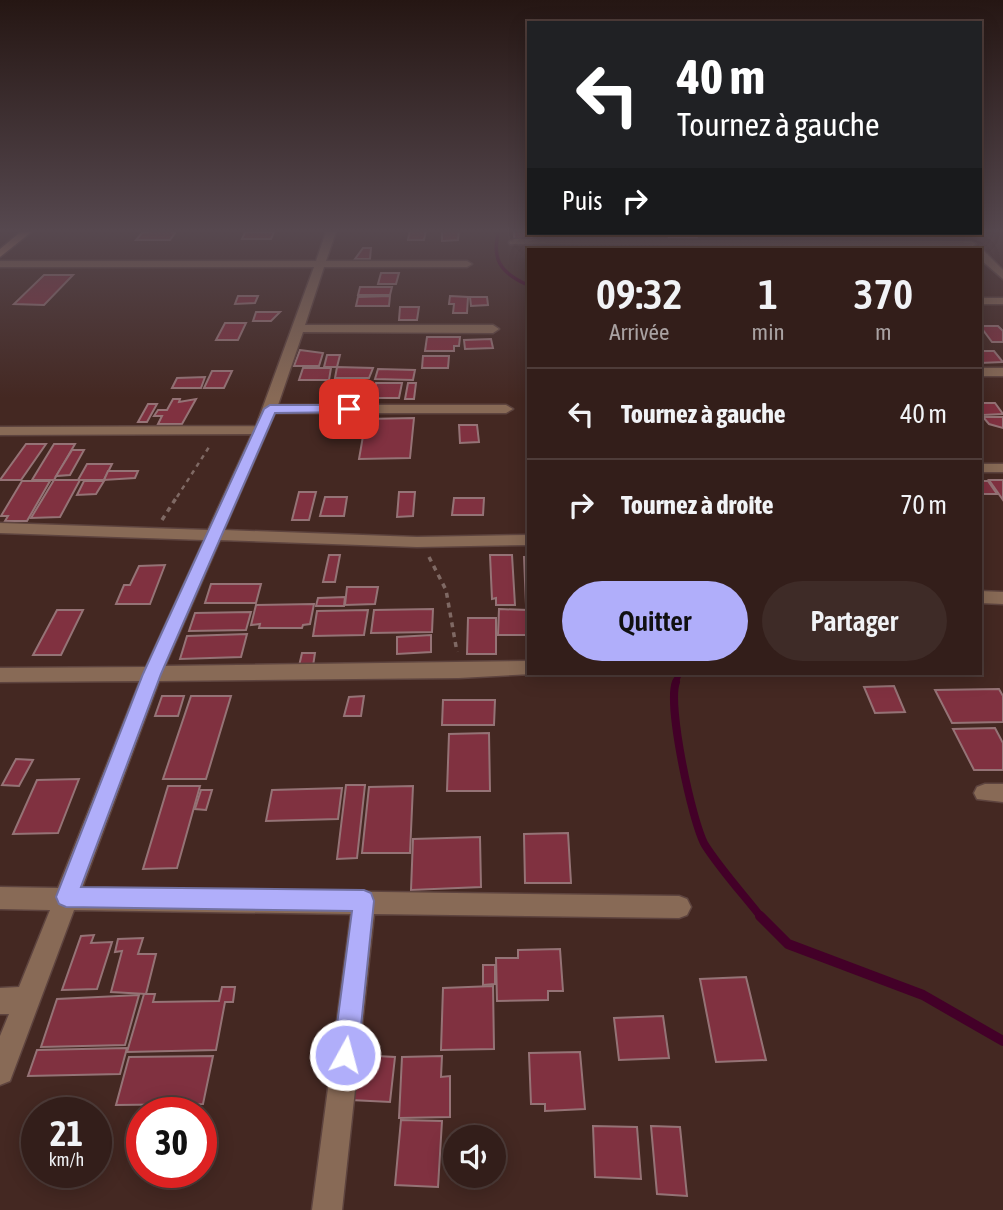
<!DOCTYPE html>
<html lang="fr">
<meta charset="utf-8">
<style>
:root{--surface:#331e1a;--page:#3e2b27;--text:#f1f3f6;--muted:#a9a2a2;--line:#4e3c39;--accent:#b0aefa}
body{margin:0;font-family:"Asap Condensed",sans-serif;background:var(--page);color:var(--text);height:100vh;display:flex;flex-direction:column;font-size:26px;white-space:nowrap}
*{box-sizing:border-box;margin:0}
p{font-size:23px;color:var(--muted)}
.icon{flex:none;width:38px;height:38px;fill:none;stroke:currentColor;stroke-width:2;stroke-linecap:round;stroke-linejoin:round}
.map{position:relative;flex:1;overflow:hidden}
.details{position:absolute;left:527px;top:248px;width:455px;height:427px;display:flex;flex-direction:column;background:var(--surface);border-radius:0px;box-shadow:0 4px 18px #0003,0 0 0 2px var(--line)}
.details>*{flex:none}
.guide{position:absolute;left:527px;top:21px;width:455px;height:214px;border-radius:0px;box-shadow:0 4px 18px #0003,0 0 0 2px var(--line);background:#202124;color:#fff;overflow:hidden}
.buttons{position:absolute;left:443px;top:1125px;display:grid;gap:14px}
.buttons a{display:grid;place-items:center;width:63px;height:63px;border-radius:50%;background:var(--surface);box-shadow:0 4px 18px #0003,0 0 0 2px var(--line);font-size:35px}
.speed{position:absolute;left:21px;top:1097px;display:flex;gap:14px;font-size:35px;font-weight:700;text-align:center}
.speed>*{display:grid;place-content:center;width:91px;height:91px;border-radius:50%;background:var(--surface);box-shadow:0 4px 18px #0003,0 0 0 2px var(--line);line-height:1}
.speed small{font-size:18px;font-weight:400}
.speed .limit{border:10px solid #d22;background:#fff;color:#111}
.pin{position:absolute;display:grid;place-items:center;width:60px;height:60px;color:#fff;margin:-30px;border-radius:14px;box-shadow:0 4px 10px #0006}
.me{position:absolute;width:77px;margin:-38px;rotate:7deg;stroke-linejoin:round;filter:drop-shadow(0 0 5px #0008)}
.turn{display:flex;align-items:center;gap:24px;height:147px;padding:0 35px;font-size:32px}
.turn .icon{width:91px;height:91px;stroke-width:2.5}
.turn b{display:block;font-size:49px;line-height:60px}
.then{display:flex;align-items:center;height:66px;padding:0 35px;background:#0003;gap:14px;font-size:26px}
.eta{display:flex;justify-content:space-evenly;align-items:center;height:119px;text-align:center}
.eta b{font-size:42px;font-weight:600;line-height:49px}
.button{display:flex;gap:14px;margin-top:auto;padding:14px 35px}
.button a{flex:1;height:80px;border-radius:42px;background:var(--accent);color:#111;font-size:28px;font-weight:600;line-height:80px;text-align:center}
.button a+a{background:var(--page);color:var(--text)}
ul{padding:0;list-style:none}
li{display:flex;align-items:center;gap:21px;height:91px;padding:0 35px;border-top:2px solid var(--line)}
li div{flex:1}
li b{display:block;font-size:26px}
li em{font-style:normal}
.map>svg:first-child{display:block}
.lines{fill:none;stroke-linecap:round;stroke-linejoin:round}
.stream-far3{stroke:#430028;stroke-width:3.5}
.stream-far2{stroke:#430028;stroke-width:6}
.stream-far1{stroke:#430028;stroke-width:8}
.stream{stroke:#430028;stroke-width:10}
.building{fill:#803140;stroke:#957376;stroke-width:2}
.street-casing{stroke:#5e443f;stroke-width:3}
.secondary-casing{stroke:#5e443f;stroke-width:3}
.path-far1{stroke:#7f6964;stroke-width:2.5;stroke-dasharray:4.5 4.5;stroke-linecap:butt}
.path{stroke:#7f6964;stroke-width:3.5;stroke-dasharray:5 5;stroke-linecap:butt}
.street{fill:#886a56;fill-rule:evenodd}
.secondary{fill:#b98969;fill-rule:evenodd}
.route{fill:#b0aefa;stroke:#7271a2;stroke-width:2}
</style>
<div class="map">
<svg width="1003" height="1210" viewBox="0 0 1003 1210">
<rect width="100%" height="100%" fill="#442822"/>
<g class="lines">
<!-- stream-far3 -->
<path class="stream-far3" d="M499,229C491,259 500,273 528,285"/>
<!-- stream-far2 -->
<path class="stream-far2" d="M675,683L679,674"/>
<!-- stream-far1 -->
<path class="stream-far1" d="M676,682C667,705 692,822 705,845C721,870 743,894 761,917"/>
<!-- stream -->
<path class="stream" d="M760,916L788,944L923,995L1003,1041"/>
</g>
<!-- building -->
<g class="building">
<path d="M442,229H459L458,240L442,241Z"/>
<path d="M514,229H528L532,239H514Z"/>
<path d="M410,230H426L424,240H408Z"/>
<path d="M150,231H171L175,233L170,240H136L142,233Z"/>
<path d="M245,232H274L271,239H242Z"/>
<path d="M668,233H695L697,238H669Z"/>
<path d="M363,248H371L370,259H355Z"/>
<path d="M381,273H399L396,284H378Z"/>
<path d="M44,275H73L44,305L14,304Z"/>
<path d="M360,287H392L390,295H358Z"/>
<path d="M238,296H258L255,303L235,304Z"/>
<path d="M390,296L389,306H356L358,297Z"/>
<path d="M450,296L468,297L467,313H453L454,304H449Z"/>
<path d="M470,297H487L488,305L471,306Z"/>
<path d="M400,307H419L417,320H399Z"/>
<path d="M256,312H280L271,321H253Z"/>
<path d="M225,323H246L238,340H216Z"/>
<path d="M980,326H998L1003,331V342H992Z"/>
<path d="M427,337H460L459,346H454V351H425Z"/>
<path d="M491,339L493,348L465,349L464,340Z"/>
<path d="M300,350L323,353L319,366H294Z"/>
<path d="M980,351H994L1003,362L980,363Z"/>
<path d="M327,355H340L337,367H324Z"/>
<path d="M423,356H449L448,368H422Z"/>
<path d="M337,367L373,368L369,378H335Z"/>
<path d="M303,368H331L329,380H299Z"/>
<path d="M378,369L415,370L413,380L375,379Z"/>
<path d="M212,371H232L224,388H204Z"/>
<path d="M205,377L201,388H172L177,378Z"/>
<path d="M332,380H358L357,398L327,399L329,391H334L336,385H330Z"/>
<path d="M376,383H402L399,398H373Z"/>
<path d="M408,383H416L414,399H405Z"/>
<path d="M173,399H180L179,402L196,399L182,424H158L162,416H154L158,410H167Z"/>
<path d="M980,403H995L1003,414L983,415Z"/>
<path d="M148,404H157L147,422H138Z"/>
<path d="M983,417H1003V428L989,424Z"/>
<path d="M414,418L410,458L359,459L366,419Z"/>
<path d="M459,425H477L479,442L460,443Z"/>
<path d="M26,444H46L21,480H0Z"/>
<path d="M54,444H75L54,480H32Z"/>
<path d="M72,450H84L70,475L56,476Z"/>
<path d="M87,464H112L104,480H78Z"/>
<path d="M108,471H138L135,478L104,480Z"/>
<path d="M54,480H80L60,517L31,518Z"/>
<path d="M989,480H1003V500Z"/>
<path d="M22,481H50L27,521H5L8,516H1Z"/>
<path d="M84,481H104L96,494L77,495Z"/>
<path d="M980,481H988L997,494H980Z"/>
<path d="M299,492H316L309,520H292Z"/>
<path d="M399,492H415L413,516L397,517Z"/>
<path d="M325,497H347L344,516H320Z"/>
<path d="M454,498H484L483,515H452Z"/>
<path d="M329,555H340L335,582H323Z"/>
<path d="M490,555H512L515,605H496V598L492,599Z"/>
<path d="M524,557H528V605H526Z"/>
<path d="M165,565L150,604H116L124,585H130L139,566Z"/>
<path d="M211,584H261L256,603H205Z"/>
<path d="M347,587H378L375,604L345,605Z"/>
<path d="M345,597L344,606H316L318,598Z"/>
<path d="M314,604L310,624L303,625L302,628H259L260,624L251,625L256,605Z"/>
<path d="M433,609L432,632L371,633L374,610Z"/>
<path d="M499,609L528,610V635H498Z"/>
<path d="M57,610H83L61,655H33Z"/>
<path d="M368,610L364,635L313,636L317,611Z"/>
<path d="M251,612L246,630L189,631L195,613Z"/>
<path d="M468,618H496V654H467Z"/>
<path d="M247,634L241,657L180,659L187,636Z"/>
<path d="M431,635V652L397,654V637Z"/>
<path d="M302,653H315L313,666H299Z"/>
<path d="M894,686L905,712L875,713L864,687Z"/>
<path d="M999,689L1003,696V722L952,723L935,690Z"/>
<path d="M162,696H184L178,716H155Z"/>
<path d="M191,696H231L206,779H163Z"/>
<path d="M364,696L361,716H344L349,697Z"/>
<path d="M443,700H495L494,725H442Z"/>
<path d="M995,728L1003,743V770H974L953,729Z"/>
<path d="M489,733L490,791H447L449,734Z"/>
<path d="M16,759L33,760L19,786L2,785Z"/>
<path d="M79,779L58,833L13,834L37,780Z"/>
<path d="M346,785H365L357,858L337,859Z"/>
<path d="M168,786H200L177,868L143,869Z"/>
<path d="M413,786L410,853H362L369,787Z"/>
<path d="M342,788L338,819L266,821L272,790Z"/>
<path d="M201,790H212L206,810L195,809Z"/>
<path d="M568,833L571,883H525L524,834Z"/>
<path d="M480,837L481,887L411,890L413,839Z"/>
<path d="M94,935L91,943L112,942L97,989L62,990L81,936Z"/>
<path d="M143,938L138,954H156L146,994L111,992L122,951L115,952L118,939Z"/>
<path d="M560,949L563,991H548V1000L497,1001L496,958H518V950Z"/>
<path d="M483,965H495V984L483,985Z"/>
<path d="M746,977L766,1060L716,1062L700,979Z"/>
<path d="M493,986L494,1049L441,1050L443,988Z"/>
<path d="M222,987H235L233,1002H225L216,1050L127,1052L144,994H155L153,1002L219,1001Z"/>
<path d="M139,995L125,1045L41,1047L57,999Z"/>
<path d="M663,1016L669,1058L619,1060L614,1018Z"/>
<path d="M127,1048L120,1074L28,1076L37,1050Z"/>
<path d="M580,1052L585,1109L545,1111V1104H531L529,1053Z"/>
<path d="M357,1055L395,1057L390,1102L351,1100Z"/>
<path d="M213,1056L203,1104L116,1105L129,1057Z"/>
<path d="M442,1056L441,1077L450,1076V1117L399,1118L402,1057Z"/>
<path d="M401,1120L442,1121L438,1187L395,1185Z"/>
<path d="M593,1126L637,1127L641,1179L595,1177Z"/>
<path d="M651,1126L680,1127L687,1196L657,1194Z"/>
</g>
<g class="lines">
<defs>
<g id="street">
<path d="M327,229H337L326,261H467L472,264L467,267H324L305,325H493L499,329L493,333L303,332L278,405H506L513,409L506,413H275L224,530L417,537L528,535V545L417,547L220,540L165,666L528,661V674H532L459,678L159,681L82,888L679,896L687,899L691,907L687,915L679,918L374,914L342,1210H312L351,914L74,910L10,1081L0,1085V1036L9,1014H0V988L19,987L50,910L0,909V887L58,888L140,681L0,682V668L146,667L204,540L0,533V523L208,530L252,434L0,435V427L256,426L314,267H0V261H316Z"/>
<path d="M514,239L971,241L976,244L971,247L510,244L509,242Z"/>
<path d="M979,250L984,251L1003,270V279L980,259Z"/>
<rect x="980" y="298" width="23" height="6"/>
<rect x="980" y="368" width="23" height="8"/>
<rect x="980" y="464" width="23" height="8"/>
<path d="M980,591L1003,592V604L980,603Z"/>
<path d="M985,784H1003V802L977,799L974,793L977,787Z"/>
</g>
<path id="secondary" d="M24,229H35L0,257V249Z"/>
</defs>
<!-- street casing -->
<use href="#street" class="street-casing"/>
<!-- secondary casing -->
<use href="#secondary" class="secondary-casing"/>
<!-- path-far1 -->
<path class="path-far1" d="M177,497L211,444"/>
<!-- path -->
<g class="path">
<path d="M162,520L178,495"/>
<path d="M429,557L446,590L457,652"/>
</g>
<!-- street -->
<use href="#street" class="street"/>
<!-- secondary -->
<use href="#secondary" class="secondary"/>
</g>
<!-- sky -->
<linearGradient id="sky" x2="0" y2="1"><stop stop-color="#251613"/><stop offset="0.58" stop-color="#56484f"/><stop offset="1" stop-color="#56484f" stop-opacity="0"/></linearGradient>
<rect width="1003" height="398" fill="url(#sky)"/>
<!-- route -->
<path class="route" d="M349,405L355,409L353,412L275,413L161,674L81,887L364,890L371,893L374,901L358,1055L354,1064L345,1067L337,1064L333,1055L352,911L66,907L59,904L56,897L143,674L264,409L270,405Z"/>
</svg>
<div class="buttons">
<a><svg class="icon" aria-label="sound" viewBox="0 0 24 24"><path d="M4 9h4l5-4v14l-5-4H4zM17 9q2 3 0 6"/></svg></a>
</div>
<div class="speed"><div>21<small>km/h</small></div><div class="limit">30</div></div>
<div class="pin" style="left:349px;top:409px;background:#d93025"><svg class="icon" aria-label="arrive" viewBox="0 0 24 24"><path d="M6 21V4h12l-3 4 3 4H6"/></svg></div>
<svg class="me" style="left:345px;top:1055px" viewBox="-20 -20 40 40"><circle r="17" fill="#b0aefa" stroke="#fff" stroke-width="3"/><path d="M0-11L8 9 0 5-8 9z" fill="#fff"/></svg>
<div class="guide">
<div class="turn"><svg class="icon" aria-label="left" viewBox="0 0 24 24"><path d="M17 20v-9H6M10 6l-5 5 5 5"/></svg><div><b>40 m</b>Tournez à gauche</div></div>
<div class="then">Puis<svg class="icon" aria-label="right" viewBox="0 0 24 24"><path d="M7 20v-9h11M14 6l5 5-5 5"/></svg></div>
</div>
<section class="details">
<div class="eta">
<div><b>09:32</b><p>Arrivée</p></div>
<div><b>1</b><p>min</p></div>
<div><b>370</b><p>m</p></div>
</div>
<ul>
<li><svg class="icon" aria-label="left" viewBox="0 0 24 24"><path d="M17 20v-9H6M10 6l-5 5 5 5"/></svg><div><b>Tournez à gauche</b></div><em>40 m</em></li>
<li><svg class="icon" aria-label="right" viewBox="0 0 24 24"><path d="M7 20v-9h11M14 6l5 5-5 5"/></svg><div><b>Tournez à droite</b></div><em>70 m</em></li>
</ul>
<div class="button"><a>Quitter</a><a>Partager</a></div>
</section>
</div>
